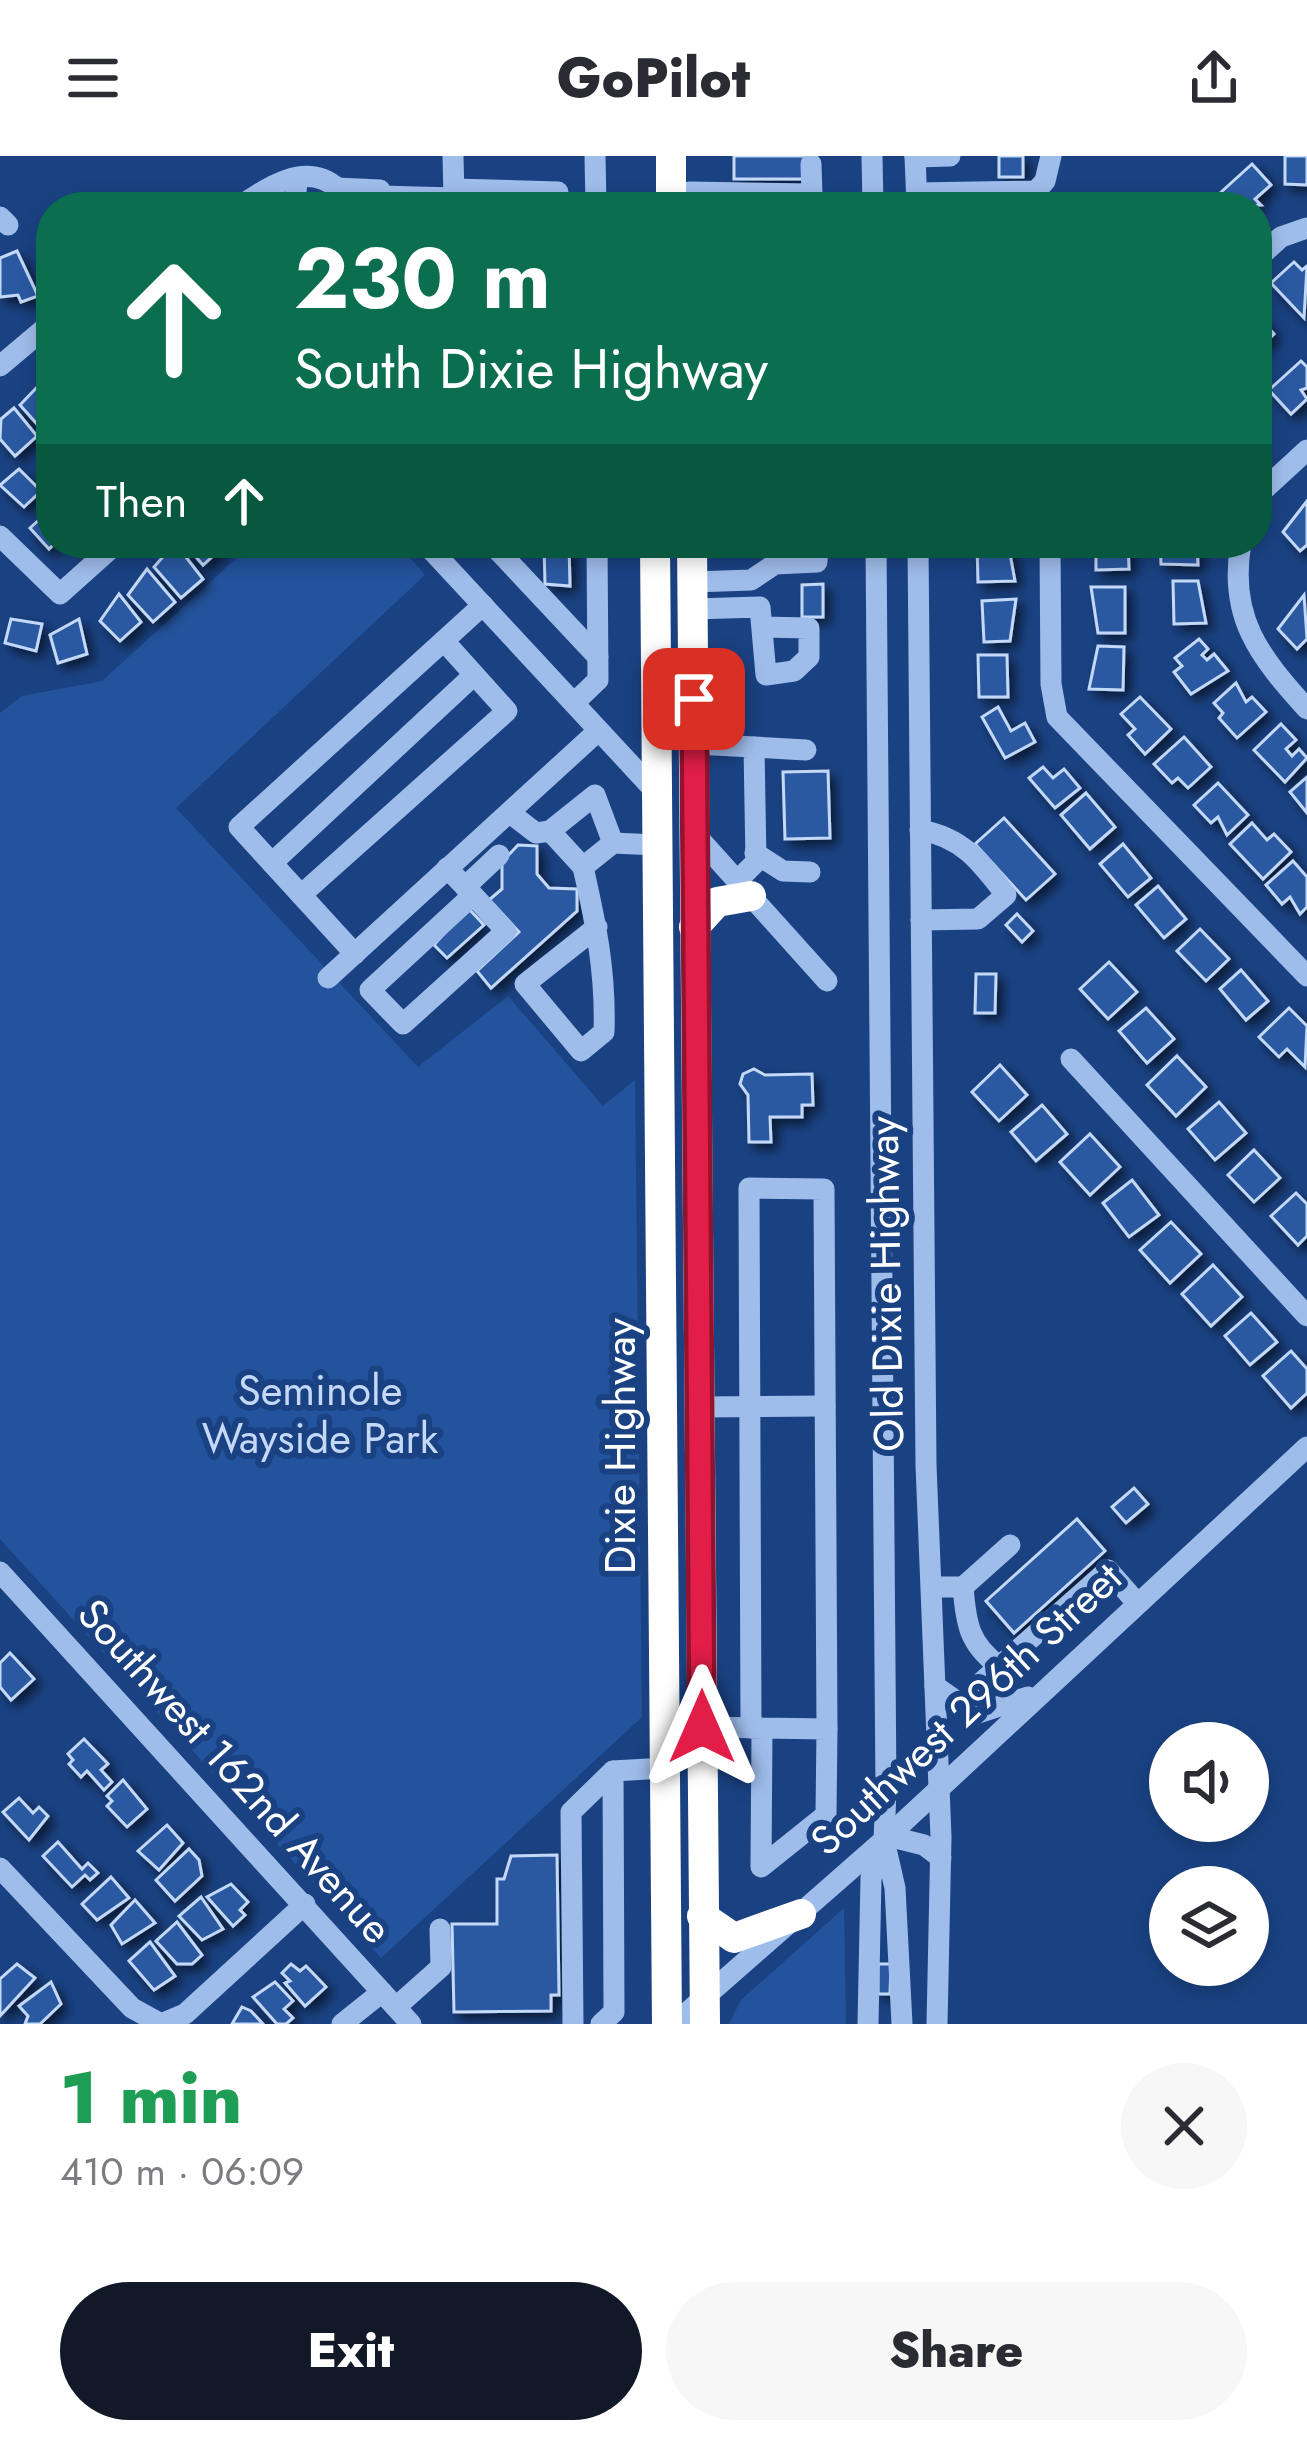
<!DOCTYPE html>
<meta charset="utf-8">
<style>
:root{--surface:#fff;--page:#f7f7f7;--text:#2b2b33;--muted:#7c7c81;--accent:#111827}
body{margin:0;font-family:Jost,sans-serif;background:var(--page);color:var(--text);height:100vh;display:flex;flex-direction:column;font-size:45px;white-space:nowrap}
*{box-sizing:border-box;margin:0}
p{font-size:39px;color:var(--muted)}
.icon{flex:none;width:66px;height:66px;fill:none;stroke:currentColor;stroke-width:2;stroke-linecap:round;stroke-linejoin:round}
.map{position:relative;height:1868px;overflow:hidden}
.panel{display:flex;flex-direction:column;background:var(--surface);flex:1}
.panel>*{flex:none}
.guide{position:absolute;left:36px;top:36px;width:1236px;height:366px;border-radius:48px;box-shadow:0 6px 18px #0003;background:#0b6e4f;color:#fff;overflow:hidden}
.tools{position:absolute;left:1149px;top:1566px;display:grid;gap:24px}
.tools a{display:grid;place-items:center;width:120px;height:120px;border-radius:50%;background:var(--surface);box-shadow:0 6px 18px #0003;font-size:60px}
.pin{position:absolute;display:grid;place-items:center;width:102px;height:102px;color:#fff;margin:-51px;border-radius:24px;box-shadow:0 6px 18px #0006}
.me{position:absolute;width:132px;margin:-66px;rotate:0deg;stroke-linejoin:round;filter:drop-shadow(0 0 9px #0008)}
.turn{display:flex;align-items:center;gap:42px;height:252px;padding:0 60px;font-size:54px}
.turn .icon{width:156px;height:156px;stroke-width:2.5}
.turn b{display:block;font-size:84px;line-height:102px}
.then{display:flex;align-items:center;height:114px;padding:0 60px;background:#0003;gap:24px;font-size:45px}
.round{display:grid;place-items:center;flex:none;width:126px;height:126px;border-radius:63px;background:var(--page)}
.headline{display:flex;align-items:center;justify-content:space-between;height:204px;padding:0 60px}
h1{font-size:72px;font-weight:800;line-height:90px;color:#1e9e55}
.button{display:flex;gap:24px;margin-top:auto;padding:24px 60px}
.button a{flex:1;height:138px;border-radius:72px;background:var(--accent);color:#fff;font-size:48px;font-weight:800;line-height:138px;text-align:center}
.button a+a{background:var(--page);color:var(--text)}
header{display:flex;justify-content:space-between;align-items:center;height:156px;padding:0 60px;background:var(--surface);font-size:54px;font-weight:800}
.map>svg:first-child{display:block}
.green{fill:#23539c}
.building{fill:#2958a1;stroke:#c4d9f8;stroke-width:3;filter:url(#shadow)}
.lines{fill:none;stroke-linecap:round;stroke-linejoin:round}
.minor{stroke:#9fbdeb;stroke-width:21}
.highway{stroke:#fff;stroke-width:30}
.route-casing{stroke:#92132f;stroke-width:30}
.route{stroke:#e11d48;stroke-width:21}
.labels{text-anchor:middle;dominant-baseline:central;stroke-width:12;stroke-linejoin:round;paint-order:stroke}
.street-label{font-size:42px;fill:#fff;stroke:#1a4283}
.park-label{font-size:42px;fill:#c4d9f8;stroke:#1a4283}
</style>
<header><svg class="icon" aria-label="menu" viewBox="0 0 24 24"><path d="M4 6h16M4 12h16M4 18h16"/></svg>GoPilot<svg class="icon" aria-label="share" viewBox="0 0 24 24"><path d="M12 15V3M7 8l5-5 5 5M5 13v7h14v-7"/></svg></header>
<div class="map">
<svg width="1307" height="1868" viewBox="0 0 1307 1868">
<defs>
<filter id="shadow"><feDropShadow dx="6" dy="6" stdDeviation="6" flood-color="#0009"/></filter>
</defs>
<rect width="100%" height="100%" fill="#1a4283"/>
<!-- green -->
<g class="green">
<path d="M253,387H397L425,419L176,652L418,911L508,840L603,950L635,924L642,1561L381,1802L0,1383V557L22,540L102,525Z"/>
<path d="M844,1752L846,1868H729L741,1844Z"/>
</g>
<!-- building -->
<g class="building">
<rect x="734" y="0" width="73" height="23"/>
<rect x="999" y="0" width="24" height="21"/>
<path d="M1285,0H1307V29L1285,28Z"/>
<path d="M1252,8L1271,29L1255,43L1261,49L1231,51L1219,38Z"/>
<rect x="461" y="37" width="54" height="14"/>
<path d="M17,95L38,140L21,146L18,139L0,141V102Z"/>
<path d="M1294,106L1302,114L1307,110L1304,162L1271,127Z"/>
<path d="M1257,160L1274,178L1257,195Z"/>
<path d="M1301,205L1307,211V232L1301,234L1307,243L1291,258L1269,234Z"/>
<path d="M42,226L51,236V255L37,268L20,249Z"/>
<path d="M14,252L37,280L15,300L0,283L1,263Z"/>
<path d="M19,313L41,335L24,351L0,329Z"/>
<path d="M1307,345V389L1300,395L1283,376Z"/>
<path d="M51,353L55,387L49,393L30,372Z"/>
<path d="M175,387L203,423L181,442L154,411Z"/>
<path d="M184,387H223L225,389L203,409Z"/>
<path d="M977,387H1008L1015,425L978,426Z"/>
<path d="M1128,387L1129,413L1096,414V388L1091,387Z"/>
<path d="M1160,387H1197L1198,409L1161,408Z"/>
<path d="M544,388H569L570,430L545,428Z"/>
<path d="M147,413L175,446L153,466L128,439Z"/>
<path d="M1173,425H1198L1206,467L1174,468Z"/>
<path d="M823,428V461H802V429Z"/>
<path d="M1091,431H1125V477H1098Z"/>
<path d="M119,438L141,466L120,485L100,465Z"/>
<path d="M1304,439L1307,483L1297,493L1278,473Z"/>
<path d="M1016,443L1010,485L984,486L982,445Z"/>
<path d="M11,463L42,468L36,495L5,487Z"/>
<path d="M79,463L87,498L58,507L50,479Z"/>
<path d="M1199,483L1208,493L1202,499L1207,504L1214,498L1228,515L1191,538L1174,516L1182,510L1175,502Z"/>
<path d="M1098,490L1124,491L1123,534L1089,533Z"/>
<path d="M978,499H1007L1008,541H979Z"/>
<path d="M1236,527L1246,546L1252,541L1266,556L1237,582L1219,562L1223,557L1214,547Z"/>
<path d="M1140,541L1171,573L1145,598L1128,579L1135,573L1121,558Z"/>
<path d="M998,551L1011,575L1025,567L1035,586L1005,602L982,561Z"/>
<path d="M1281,568L1296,584L1286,593L1292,600L1299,593L1307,602L1285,626L1254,594Z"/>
<path d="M1184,581L1211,611L1188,632L1178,622L1172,627L1154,608Z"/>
<path d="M1043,611L1053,622L1064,613L1080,632L1055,652L1029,622Z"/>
<path d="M828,615L830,682L785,683L783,616Z"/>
<path d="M1307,621V657L1290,636Z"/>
<path d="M1218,627L1248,659L1227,679L1218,661L1211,667L1194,649Z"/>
<path d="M1086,637L1115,671L1090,693L1061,659Z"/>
<path d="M1004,662L1055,718L1026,744L975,688Z"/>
<path d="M1252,667L1267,684L1274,678L1291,696L1263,723L1230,688Z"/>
<path d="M1123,688L1151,722L1128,741L1100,708Z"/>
<path d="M518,689L537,690V718L549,732L577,733V755L491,832L477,815L519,776L489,744L502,733V706Z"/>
<path d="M1293,705L1307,721V751L1300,758L1290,741L1282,748L1266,729Z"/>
<path d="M1158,730L1186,763L1164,782L1136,749Z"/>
<path d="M467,751L484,769L447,802L434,789Z"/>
<path d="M1017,758L1033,775L1022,786L1006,769Z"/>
<path d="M1200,773L1229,803L1206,825L1177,795Z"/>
<path d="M1109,806L1137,836L1108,863L1080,833Z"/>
<path d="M1241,814L1268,845L1246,864L1220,833Z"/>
<path d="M976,818H996L995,857H975Z"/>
<path d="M1146,852L1174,883L1147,907L1119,875Z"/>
<path d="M1289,852L1307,870L1305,911L1287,893L1279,901L1259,881Z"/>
<path d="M1177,900L1206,931L1176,960L1147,929Z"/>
<path d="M1000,909L1027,939L999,965L972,936Z"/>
<path d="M754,913L765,919L812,918L813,949H802V961H770L771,986H749L748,939L740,928L743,918Z"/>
<path d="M1219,946L1246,977L1215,1004L1188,973Z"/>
<path d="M1042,949L1067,978L1036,1005L1011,976Z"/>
<path d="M1090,978L1120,1011L1090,1039L1060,1006Z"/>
<path d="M1254,994L1280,1022L1254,1046L1228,1019Z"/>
<path d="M1132,1024L1159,1059L1129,1081L1103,1047Z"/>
<path d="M1296,1037L1307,1048V1080L1298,1089L1271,1060Z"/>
<path d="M1171,1066L1201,1098L1170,1127L1140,1094Z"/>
<path d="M1213,1109L1242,1141L1211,1170L1182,1138Z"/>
<path d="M1251,1157L1277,1186L1250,1209L1225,1180Z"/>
<path d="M1291,1195L1307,1213V1237L1291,1252L1263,1220Z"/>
<path d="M1134,1332L1148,1348L1126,1367L1112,1351Z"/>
<path d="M1077,1363L1105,1395L1014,1477L986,1445Z"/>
<path d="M10,1497L34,1523L11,1544L0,1531V1507Z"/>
<path d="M84,1583L108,1608L101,1614L112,1626L104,1634L87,1615L81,1621L69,1608L73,1604L68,1598Z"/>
<path d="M123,1624L147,1653L127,1671L107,1650L112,1645L107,1640Z"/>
<path d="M19,1642L33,1657L39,1651L48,1660L29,1684L3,1656Z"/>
<path d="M167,1669L183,1687L159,1714L138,1695Z"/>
<path d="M58,1686L82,1713L88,1707L98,1717L90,1724L85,1719L72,1731L43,1700Z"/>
<path d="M189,1693L199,1704L202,1720L175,1745L156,1724Z"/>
<path d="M557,1699L559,1839H551V1855L454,1856L452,1768H497V1723H504L511,1700Z"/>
<path d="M111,1721L129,1742L97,1764L82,1748Z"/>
<path d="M231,1728L248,1746L240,1754L245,1759L233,1770L207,1741Z"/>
<path d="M201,1741L223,1773L202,1784L179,1760Z"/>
<path d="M135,1744L155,1767L122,1788L111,1769Z"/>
<path d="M177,1766L202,1799L192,1808H177L156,1785Z"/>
<path d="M150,1786L175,1820L154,1834L129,1805Z"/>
<path d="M17,1808L35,1822L0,1860V1823Z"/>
<path d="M291,1808L300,1815L306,1810L326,1831L305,1850L285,1827L290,1825L282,1817Z"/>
<path d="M878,1808H891L890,1838H878Z"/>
<path d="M51,1826L61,1848L40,1868H25L28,1860L19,1850Z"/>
<path d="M275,1826L293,1845L284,1853L293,1862L286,1868H277L253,1841Z"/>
<path d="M242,1851L251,1855L263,1868H232Z"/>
</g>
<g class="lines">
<!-- minor -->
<g class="minor">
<path d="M595,0L596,51"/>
<path d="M872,0L873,51"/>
<path d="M915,0L917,50"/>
<path d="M915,1L950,0"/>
<path d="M454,33L558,36V51"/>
<path d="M689,36L812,38L811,8"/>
<path d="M917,37L1036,35L1045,25L1051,0"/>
<path d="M380,40L454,42L453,0"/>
<path d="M239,51C267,31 306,5 337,32"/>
<path d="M295,51L297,23"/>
<path d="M337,51V32L380,34L379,44"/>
<path d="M0,61L8,69"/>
<path d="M1257,103L1281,81L1307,72"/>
<path d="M0,210L51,167"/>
<path d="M1257,340L1307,294"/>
<path d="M0,380L60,438L117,387"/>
<path d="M425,387L657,637"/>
<path d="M491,387L598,501"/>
<path d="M918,387L926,1309L941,1681L937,1868"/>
<path d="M1050,387L1051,528L1057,561L1307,820"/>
<path d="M1241,387C1228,461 1259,500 1307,553"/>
<path d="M693,426L751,424L775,408L817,406L818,387"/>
<path d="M693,453L760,451L766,519L794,515L809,501V472L762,471"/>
<path d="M574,547L598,524L597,387"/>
<path d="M694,588L754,591L756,706L737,725"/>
<path d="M754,591L806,594"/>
<path d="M510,657L536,677L550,675L583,711L613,687L657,689"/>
<path d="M920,674C962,681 980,705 1006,739L978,763L921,764"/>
<path d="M550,675L595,639L613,687"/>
<path d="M695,678L827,825"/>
<path d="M755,697L783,715L810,716"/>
<path d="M272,707L474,519"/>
<path d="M583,711C596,768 606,817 604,876L581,895L525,828L597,771"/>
<path d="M447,712L473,739L370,834L403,868L506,775L473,739"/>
<path d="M465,731L499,699"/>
<path d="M301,739L507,555L444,485"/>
<path d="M355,798L239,671L483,449"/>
<path d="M328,822L598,575"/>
<path d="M1071,903L1307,1160"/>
<path d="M700,1251L825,1250"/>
<path d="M0,1416L411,1868"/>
<path d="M934,1431H963C966,1468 969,1488 999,1510"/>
<path d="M963,1431L1010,1389"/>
<path d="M935,1530L975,1558L1028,1541"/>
<path d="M976,1531L1108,1414L1137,1447"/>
<path d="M702,1571L827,1573L826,1659L761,1711L762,1572"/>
<path d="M751,1572L749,1032L824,1033L827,1573"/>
<path d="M888,1680L924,1689L941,1702"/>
<path d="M884,1684L895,1732L902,1868"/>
<path d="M0,1712L132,1852L161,1868L185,1858L305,1748"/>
<path d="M396,1851L441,1811L440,1773"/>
<path d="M342,1868L382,1836"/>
<path d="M573,1868L571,1656L613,1615"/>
<path d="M601,1868L614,1856L613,1615L665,1612"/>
<path d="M674,1868L884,1684L1307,1291"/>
<path d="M868,1868L871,1722L884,1684L886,1634L876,387"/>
</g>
<!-- highway -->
<g class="highway">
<path d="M671,0V51"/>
<path d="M655,387L667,1868"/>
<path d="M692,387L705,1868"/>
<path d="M694,771L717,746L751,740"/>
<path d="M702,1760L734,1782L801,1758"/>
</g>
</g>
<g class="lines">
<defs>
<path id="route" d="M694,543L702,1571"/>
</defs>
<!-- route casing -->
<use href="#route" class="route-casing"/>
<!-- route -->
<use href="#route" class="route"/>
</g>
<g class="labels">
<!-- street labels -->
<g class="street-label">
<text transform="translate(886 1128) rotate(-91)">Old Dixie Highway</text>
<text transform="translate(620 1290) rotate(-90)">Dixie Highway</text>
<text transform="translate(966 1553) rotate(-43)">Southwest 296th Street</text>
<text transform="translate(235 1615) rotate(48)">Southwest 162nd Avenue</text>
</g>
<!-- park labels -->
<g class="park-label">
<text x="320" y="1234">Seminole<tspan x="320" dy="48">Wayside Park</tspan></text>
</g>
</g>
</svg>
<div class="tools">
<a><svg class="icon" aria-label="sound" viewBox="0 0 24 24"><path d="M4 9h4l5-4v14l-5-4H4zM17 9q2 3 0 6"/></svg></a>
<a><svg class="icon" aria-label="layers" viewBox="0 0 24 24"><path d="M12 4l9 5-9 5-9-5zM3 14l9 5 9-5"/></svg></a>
</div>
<div class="pin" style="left:694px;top:543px;background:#d93025"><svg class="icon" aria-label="arrive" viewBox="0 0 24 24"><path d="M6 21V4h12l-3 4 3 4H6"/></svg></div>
<svg class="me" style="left:702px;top:1571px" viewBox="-20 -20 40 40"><path d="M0-17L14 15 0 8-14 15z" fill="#e11d48" stroke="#fff" stroke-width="4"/></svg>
<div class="guide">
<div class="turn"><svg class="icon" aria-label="ahead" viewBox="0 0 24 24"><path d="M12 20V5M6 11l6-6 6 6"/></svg><div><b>230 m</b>South Dixie Highway</div></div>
<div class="then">Then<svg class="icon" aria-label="ahead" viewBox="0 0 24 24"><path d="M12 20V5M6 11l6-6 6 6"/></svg></div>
</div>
</div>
<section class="panel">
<div class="headline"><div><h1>1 min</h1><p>410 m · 06:09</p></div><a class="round"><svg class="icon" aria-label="close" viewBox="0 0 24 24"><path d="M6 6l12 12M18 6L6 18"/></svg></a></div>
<div class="button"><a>Exit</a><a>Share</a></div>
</section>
